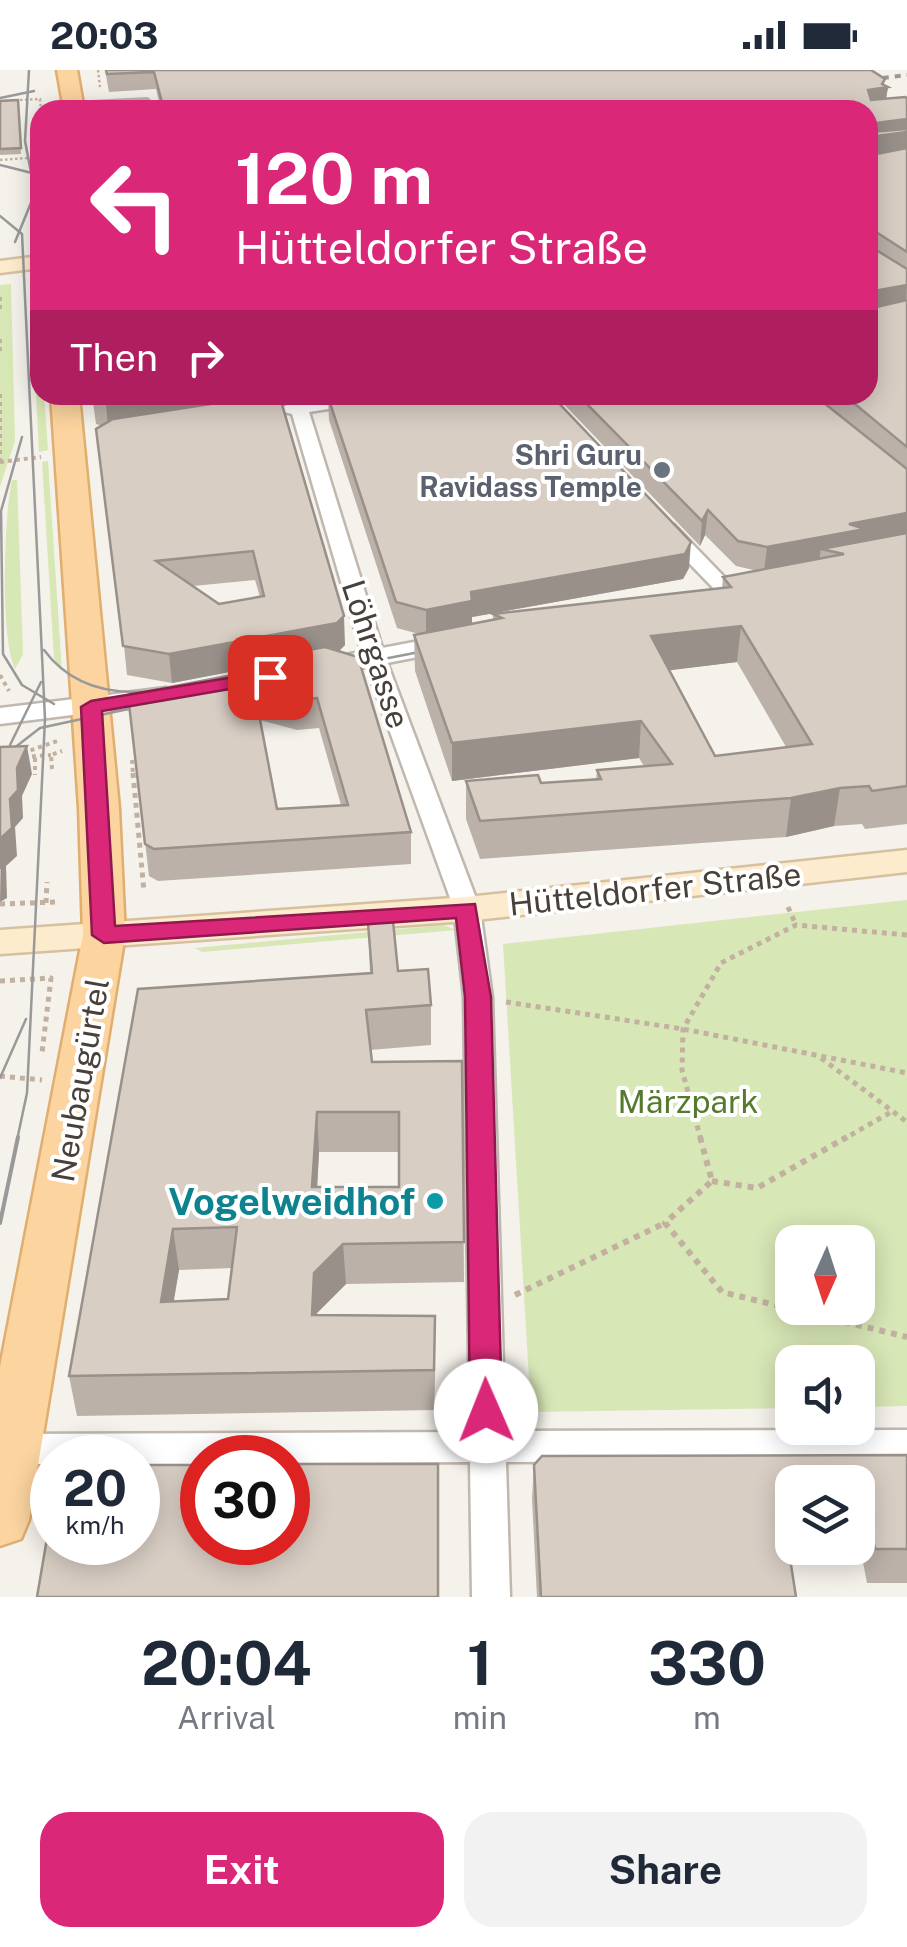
<!DOCTYPE html>
<meta charset="utf-8">
<style>
:root{--surface:#fff;--page:#f2f2f3;--text:#1f2937;--muted:#747a83;--accent:#db2777}
body{margin:0;font-family:"Public Sans",sans-serif;background:var(--page);color:var(--text);height:100vh;display:flex;flex-direction:column;font-size:38px;white-space:nowrap}
*{box-sizing:border-box;margin:0}
p{font-size:32px;color:var(--muted)}
.icon{flex:none;width:55px;height:55px;fill:none;stroke:currentColor;stroke-width:2;stroke-linecap:round;stroke-linejoin:round}
.map{position:relative;height:1527px;overflow:hidden}
.drawer{display:flex;flex-direction:column;background:var(--surface);flex:1}
.drawer>*{flex:none}
.banner{position:absolute;left:30px;top:30px;width:848px;height:305px;border-radius:30px;box-shadow:0 5px 25px #0003;background:#db2777;color:#fff;overflow:hidden}
.needle{width:65px;rotate:183deg}
.buttons{position:absolute;left:775px;top:1155px;display:grid;gap:20px}
.buttons a{display:grid;place-items:center;width:100px;height:100px;border-radius:20px;background:var(--surface);box-shadow:0 5px 25px #0003;font-size:50px}
.speed{position:absolute;left:30px;top:1365px;display:flex;gap:20px;font-size:50px;font-weight:700;text-align:center}
.speed>*{display:grid;place-content:center;width:130px;height:130px;border-radius:50%;background:var(--surface);box-shadow:0 5px 25px #0003;line-height:1}
.speed small{font-size:25px;font-weight:400}
.speed .limit{border:15px solid #d22;background:#fff;color:#111}
.pin{position:absolute;display:grid;place-items:center;width:85px;height:85px;color:#fff;margin:-42px;border-radius:20px;box-shadow:0 5px 15px #0006}
.me{position:absolute;width:110px;margin:-55px;rotate:359deg;stroke-linejoin:round;filter:drop-shadow(0 0 8px #0008)}
.turn{display:flex;align-items:center;gap:35px;height:210px;padding:0 40px;font-size:45px}
.turn .icon{width:130px;height:130px;stroke-width:2.5}
.turn b{display:block;font-size:70px;line-height:85px}
.then{display:flex;align-items:center;height:95px;padding:0 40px;background:#0003;gap:20px;font-size:38px}
.eta{display:flex;justify-content:space-evenly;align-items:center;height:170px;text-align:center}
.eta b{font-size:60px;font-weight:700;line-height:70px}
.action{display:flex;gap:20px;margin-top:auto;padding:20px 40px}
.action a{flex:1;height:115px;border-radius:30px;background:var(--accent);color:#fff;font-size:40px;font-weight:700;line-height:115px;text-align:center}
.action a+a{background:var(--page);color:var(--text)}
.status{display:flex;justify-content:space-between;align-items:center;height:70px;padding:0 50px;background:var(--surface);direction:ltr}
.status svg{height:28px;fill:currentColor}
.map>svg:first-child{display:block}
.green{fill:#d8e7b6;fill-rule:evenodd}
.lines{fill:none;stroke-linecap:round;stroke-linejoin:round}
.service-casing{stroke:#c0b7ae;stroke-width:6}
.minor-casing{stroke:#c0b7ae;stroke-width:5}
.tertiary-casing{stroke:#c0b7ae;stroke-width:5}
.secondary-casing{stroke:#d6c09f;stroke-width:5}
.primary-casing{stroke:#e0ae6e;stroke-width:5}
.path-far3{stroke:#c2b1a0;stroke-width:2.5;stroke-dasharray:2.5 2.5;stroke-linecap:butt}
.path-far2{stroke:#c2b1a0;stroke-width:4;stroke-dasharray:4 4;stroke-linecap:butt}
.path-far1{stroke:#c2b1a0;stroke-width:5;stroke-dasharray:5 5;stroke-linecap:butt}
.path{stroke:#c2b1a0;stroke-width:6;stroke-dasharray:6 6;stroke-linecap:butt}
.service{fill:#fff;fill-rule:evenodd}
.minor{fill:#fff;fill-rule:evenodd}
.tertiary{fill:#fff;fill-rule:evenodd}
.secondary{fill:#fdebcd;fill-rule:evenodd}
.primary{fill:#fbd49f;fill-rule:evenodd}
.tram-far1{stroke:#999;stroke-width:2.5}
.tram{stroke:#999;stroke-width:4}
.rail{stroke:#999;stroke-width:4;stroke-dasharray:6 6;stroke-linecap:butt}
.wall{fill:#bbb1a9;fill-rule:evenodd}
.shaded-wall{fill:#989089}
.building{fill:#d9cec4;stroke:#989089;stroke-width:2.5;fill-rule:evenodd}
.route{fill:#db2777;stroke:#8e194d;stroke-width:2.5}
.worship-dot{fill:#6b7280;stroke:#fff;stroke-width:4}
.culture-dot{fill:#0f9aa8;stroke:#fff;stroke-width:4}
.labels{text-anchor:middle;dominant-baseline:central;stroke-width:8;stroke-linejoin:round;paint-order:stroke}
.far-worship-label{font-size:28px;font-weight:bold;fill:#5b616d;stroke:#fff;text-anchor:end}
.street-label{font-size:32px;fill:#494139;stroke:#fff}
.park-label{font-size:32px;fill:#557a2d;stroke:#fff}
.near-culture-label{font-size:38px;font-weight:bold;fill:#0d838f;stroke:#fff;text-anchor:end}
</style>
<div class="status"><b>20:03</b><svg viewBox="0 0 49 12"><path d="M0 12V9h3v3zM5 12V6h3v6zM10 12V3h3v9zM15 12V0h3v12zM26 1h20v11H26zM47 4h2v5h-2z"/></svg></div>
<div class="map">
<svg width="907" height="1527" viewBox="0 0 907 1527">
<rect width="100%" height="100%" fill="#f5f1eb"/>
<!-- green -->
<g class="green">
<path d="M30,212H37L40,325H44L48,380L39,382Z"/>
<path d="M11,214L15,371L0,417V215Z"/>
<path d="M48,391L62,601L54,588L42,392Z"/>
<path d="M12,410H17L23,584L15,599C0,569 4,445 12,410Z"/>
<path d="M907,830V1336L858,1337V1292H792V1338L531,1342L503,874ZM792,1172H858V1238H792Z"/>
<path d="M443,855L456,860L202,882L195,878Z"/>
</g>
<g class="lines">
<defs>
<path id="service" d="M147,30L157,40H151L145,34L73,38L70,36L73,34Z"/>
<g id="minor">
<path d="M286,325H304L306,332L350,325H394L385,330L309,342L385,587L480,839L492,927L505,1361L907,1360V1390L506,1392L510,1527H472L470,1392L288,1393V1388H202V1394H138V1388H52V1394H13L0,1390V1368L13,1364L470,1362L464,927L454,839L363,587L292,344L277,340L289,334Z"/>
<path d="M667,453L674,455L733,516V524H719L660,463V455Z"/>
</g>
<g id="tertiary">
<path d="M456,564L469,572L465,578L319,606L306,598L319,590Z"/>
<path d="M166,618L180,626L176,632L0,654V638Z"/>
</g>
<g id="secondary">
<path d="M40,186V198L0,203V191Z"/>
<path d="M907,780V802L467,851L0,884V860L467,827Z"/>
</g>
<g id="primary">
<path d="M57,0H77L84,40H64Z"/>
<path d="M51,325H79L119,738L125,865L29,1450L21,1469L0,1476V1297L83,865L79,738Z"/>
</g>
</defs>
<!-- service casing -->
<use href="#service" class="service-casing"/>
<!-- minor casing -->
<use href="#minor" class="minor-casing"/>
<!-- tertiary casing -->
<use href="#tertiary" class="tertiary-casing"/>
<!-- secondary casing -->
<use href="#secondary" class="secondary-casing"/>
<!-- primary casing -->
<use href="#primary" class="primary-casing"/>
<!-- path-far3 -->
<g class="path-far3">
<path d="M98,0L100,17"/>
<path d="M0,31L40,29L41,40"/>
<path d="M0,90L40,87"/>
<path d="M35,171L40,155"/>
</g>
<!-- path-far2 -->
<g class="path-far2">
<path d="M0,227V242"/>
<path d="M0,269V285"/>
<path d="M0,324V392"/>
<path d="M0,392L41,387"/>
<path d="M0,605L9,621"/>
<path d="M23,683L60,670"/>
<path d="M24,687L51,685"/>
<path d="M35,688V705"/>
<path d="M132,690L133,705"/>
<path d="M52,699L51,685L62,681"/>
</g>
<!-- path-far1 -->
<g class="path-far1">
<path d="M133,703L144,822"/>
<path d="M46,833L47,812"/>
<path d="M0,834L57,832"/>
<path d="M788,837L796,855"/>
<path d="M0,911L51,908L42,983"/>
<path d="M506,932L683,959L907,1003"/>
<path d="M821,988L907,1052"/>
<path d="M0,1006L42,1010"/>
<path d="M701,1070L682,1000L683,959L721,893L796,855L907,865"/>
<path d="M842,1070L893,1041"/>
</g>
<!-- path -->
<g class="path">
<path d="M700,1067L712,1111L665,1153L722,1222L907,1267"/>
<path d="M712,1111L757,1118L847,1067"/>
<path d="M515,1225L665,1153"/>
</g>
<!-- service -->
<use href="#service" class="service"/>
<!-- minor -->
<use href="#minor" class="minor"/>
<!-- tertiary -->
<use href="#tertiary" class="tertiary"/>
<!-- secondary -->
<use href="#secondary" class="secondary"/>
<!-- primary -->
<use href="#primary" class="primary"/>
<!-- tram-far1 -->
<g class="tram-far1">
<path d="M0,28L34,21"/>
<path d="M0,95L40,105"/>
<path d="M0,146L22,164L45,649L27,1023L17,1070"/>
<path d="M15,172L35,123L25,71L29,0"/>
<path d="M22,367L1,441L3,584L22,615L54,634"/>
<path d="M44,580C98,653 198,612 273,596"/>
<path d="M332,599L440,578"/>
<path d="M10,675L41,612"/>
<path d="M0,689L40,658L156,633"/>
<path d="M0,1008L26,949"/>
</g>
<!-- tram -->
<path class="tram" d="M0,1153L18,1067"/>
<!-- rail -->
<path class="rail" d="M859,11L907,5"/>
</g>
<!-- wall -->
<g class="wall">
<path d="M105,0H871L884,15L888,17L886,29L907,28V754L865,759L862,754L834,756L786,767L480,789L466,749V711L541,713L596,710L597,700L644,696L639,688L452,711L415,601L414,565L419,564L397,558L329,350L328,327L689,498L683,509L472,547V554L493,550V544L722,518L723,507L758,501L736,496L705,465L700,476L555,325H868V40H161L156,19L109,22ZM737,592L786,677L715,686L669,600Z"/>
<path d="M18,30L21,84L0,85V31Z"/>
<path d="M92,325L274,326L270,328L345,575L339,581L411,762V794L158,811L149,806L128,625L245,603V599L172,613L127,605L102,356L96,354ZM255,510L260,527L219,534L193,516ZM260,650L297,660L319,658L341,735L277,739Z"/>
<path d="M368,853L398,901L431,935V975L370,980L372,992L462,991L464,1212L346,1214L317,1243V1245L435,1246L434,1340L77,1346L69,1306L138,919L370,903ZM319,1082H399V1117H317ZM232,1198L228,1229L173,1231L179,1200Z"/>
<path d="M907,1385V1513H867L861,1482L789,1483L796,1527H537L532,1429L534,1395ZM792,1412H858V1478H792Z"/>
</g>
<!-- shaded-wall -->
<g class="shaded-wall">
<path d="M885,9L883,18L888,17L885,35L865,38L868,20Z"/>
<path d="M907,49V80L868,86V54Z"/>
<path d="M873,160L870,181H868V161Z"/>
<path d="M907,215L906,236L868,243V222Z"/>
<path d="M167,325H274V326L260,335L108,357L106,334Z"/>
<path d="M708,440L705,465L700,476L702,451Z"/>
<path d="M907,443V467L844,484L821,479L819,492L764,502L767,477L849,454Z"/>
<path d="M691,472L689,498L683,509L472,547V557L426,565V540L471,522Z"/>
<path d="M344,546L345,575L338,582L244,592L245,599L172,613L169,584Z"/>
<path d="M741,556L737,592L648,603L651,566Z"/>
<path d="M641,651L639,688L452,711V673Z"/>
<path d="M27,676L32,704L22,726L23,748L15,757L17,786L6,796L7,828L0,832L1,768L17,698Z"/>
<path d="M840,718L834,756L786,767L791,728Z"/>
<path d="M317,1042L319,1082L315,1157L312,1117Z"/>
<path d="M173,1159L179,1200L167,1272L161,1232Z"/>
<path d="M343,1174L346,1214L317,1243L315,1286L312,1245L314,1203Z"/>
<path d="M435,1246V1286L434,1340V1300Z"/>
</g>
<!-- building -->
<g class="building">
<path d="M106,0H871L885,9L882,14L888,17L868,20L871,30L905,27L907,28V49L868,54V40H164L154,2L107,4Z"/>
<path d="M18,30L21,78L0,79V31Z"/>
<path d="M868,56L871,62L907,59V62L868,67L871,85L907,78V182L873,160L868,161V169Z"/>
<path d="M868,175L907,199V215L868,222L872,238L907,230V377L844,325H868Z"/>
<path d="M92,325H167L106,334L93,331Z"/>
<path d="M331,325H551L691,472L685,484L471,522L472,531L426,540L396,532L328,327Z"/>
<path d="M578,325H814L907,399V443L849,454L865,459L767,477L738,471L708,440L702,451Z"/>
<path d="M262,326L281,331L344,546L337,553L169,584L123,576L96,359L113,349ZM253,481L264,526L219,534L156,491Z"/>
<path d="M907,463V716L872,721L869,716L840,718L791,728L480,751L466,711L538,705L541,713L601,709L597,700L672,694L641,651L452,673L414,565L502,548L493,544L731,517L723,507L844,484L821,479ZM741,556L812,674L715,686L651,566Z"/>
<path d="M325,577L358,587L411,762L154,779L145,774L128,625L279,596L244,592ZM254,618L295,630L317,628L348,735L277,739Z"/>
<path d="M27,676L17,698L18,720L10,729L12,758L1,768L0,799V677Z"/>
<path d="M393,851L398,901L428,899L431,935L366,940L372,992L462,991L464,1172L343,1174L314,1203L312,1245L435,1246L434,1300L69,1306L138,919L372,903L368,853ZM317,1042H399V1117H312ZM237,1157L228,1229L161,1232L173,1159Z"/>
<path d="M907,1385V1479H875L869,1448H858V1412H792V1449H784L796,1527H541L534,1395L542,1386Z"/>
<path d="M288,1394H438V1527H37L52,1439V1472H138V1395H202V1472H288Z"/>
</g>
<!-- route -->
<path class="route" d="M270,601L280,607L277,611L102,641L115,856L475,834L491,927L502,1341L497,1351L486,1355L475,1351L470,1341L465,927L456,848L104,873L92,865L81,637L91,631Z"/>
<!-- markers -->
<circle class="worship-dot" cx="662" cy="400" r="10"/>
<circle class="culture-dot" cx="435" cy="1131" r="10"/>
<g class="labels">
<!-- far-worship labels -->
<g class="far-worship-label">
<text x="642" y="384">Shri Guru<tspan x="642" dy="32">Ravidass Temple</tspan></text>
</g>
<!-- street labels -->
<g class="street-label">
<text transform="translate(376 584) rotate(72)">Löhrgasse</text>
<text transform="translate(655 819) rotate(-6)">Hütteldorfer Straße</text>
<text transform="translate(80 1010) rotate(-80)">Neubaugürtel</text>
</g>
<!-- park labels -->
<g class="park-label">
<text x="688" y="1031">Märzpark</text>
</g>
<!-- near-culture labels -->
<g class="near-culture-label">
<text x="415" y="1131">Vogelweidhof</text>
</g>
</g>
</svg>
<div class="buttons">
<a><svg class="needle" viewBox="-14 -14 28 28"><path d="M0-13l5 13h-10z" fill="#e53935"/><path d="M0 13l5-13h-10z" fill="#747a83"/></svg></a>
<a><svg class="icon" aria-label="sound" viewBox="0 0 24 24"><path d="M4 9h4l5-4v14l-5-4H4zM17 9q2 3 0 6"/></svg></a>
<a><svg class="icon" aria-label="layers" viewBox="0 0 24 24"><path d="M12 4l9 5-9 5-9-5zM3 14l9 5 9-5"/></svg></a>
</div>
<div class="speed"><div>20<small>km/h</small></div><div class="limit">30</div></div>
<div class="pin" style="left:270px;top:607px;background:#d93025"><svg class="icon" aria-label="arrive" viewBox="0 0 24 24"><path d="M6 21V4h12l-3 4 3 4H6"/></svg></div>
<svg class="me" style="left:486px;top:1341px" viewBox="-20 -20 40 40"><circle r="19" fill="#fff"/><path d="M0-13L10 11 0 6-10 11z" fill="#db2777"/></svg>
<div class="banner">
<div class="turn"><svg class="icon" aria-label="left" viewBox="0 0 24 24"><path d="M17 20v-9H6M10 6l-5 5 5 5"/></svg><div><b>120 m</b>Hütteldorfer Straße</div></div>
<div class="then">Then<svg class="icon" aria-label="right" viewBox="0 0 24 24"><path d="M7 20v-9h11M14 6l5 5-5 5"/></svg></div>
</div>
</div>
<section class="drawer">
<div class="eta">
<div><b>20:04</b><p>Arrival</p></div>
<div><b>1</b><p>min</p></div>
<div><b>330</b><p>m</p></div>
</div>
<div class="action"><a>Exit</a><a>Share</a></div>
</section>
